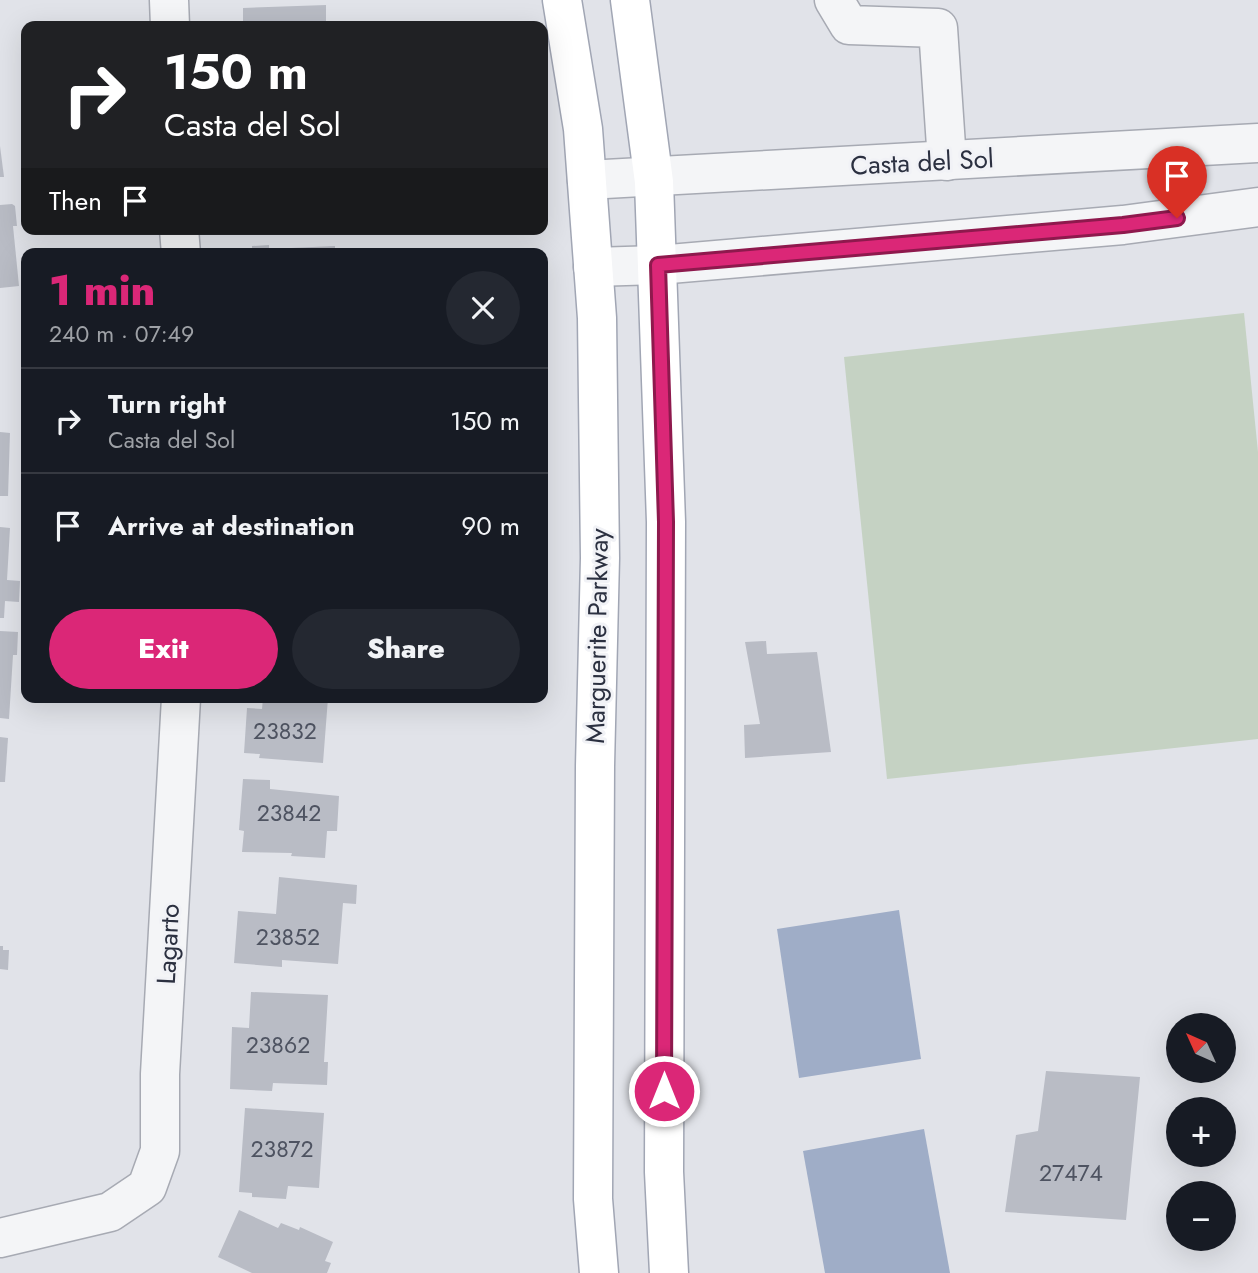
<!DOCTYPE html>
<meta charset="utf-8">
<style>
:root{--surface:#171b24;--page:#242831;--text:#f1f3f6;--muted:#9ea1a6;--line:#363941;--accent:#db2777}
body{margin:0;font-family:Jost,sans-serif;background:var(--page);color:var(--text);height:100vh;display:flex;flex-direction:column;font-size:26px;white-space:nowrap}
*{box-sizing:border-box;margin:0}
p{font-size:23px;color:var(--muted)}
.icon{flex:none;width:38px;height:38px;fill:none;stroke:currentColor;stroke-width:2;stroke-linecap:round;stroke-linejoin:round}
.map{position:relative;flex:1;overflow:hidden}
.sheet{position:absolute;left:21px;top:248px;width:527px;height:455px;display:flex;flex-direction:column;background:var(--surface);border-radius:14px;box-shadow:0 7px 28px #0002}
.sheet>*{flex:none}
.hud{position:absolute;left:21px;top:21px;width:527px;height:214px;border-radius:14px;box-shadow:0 7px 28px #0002;background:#202124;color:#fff;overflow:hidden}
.needle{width:46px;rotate:315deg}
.tools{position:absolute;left:1166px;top:1013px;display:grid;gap:14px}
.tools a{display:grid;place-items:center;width:70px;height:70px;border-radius:50%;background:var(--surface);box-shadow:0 7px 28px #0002;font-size:35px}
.pin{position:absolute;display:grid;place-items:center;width:60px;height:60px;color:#fff;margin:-72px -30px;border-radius:50% 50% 50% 0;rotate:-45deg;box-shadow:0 0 7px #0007}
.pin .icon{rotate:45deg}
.me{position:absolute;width:77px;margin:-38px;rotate:0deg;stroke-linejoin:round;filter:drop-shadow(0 0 5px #0008)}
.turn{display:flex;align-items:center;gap:24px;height:147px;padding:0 28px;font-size:32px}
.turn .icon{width:91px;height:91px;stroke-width:2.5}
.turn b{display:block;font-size:49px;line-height:60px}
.then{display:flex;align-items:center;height:66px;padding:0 28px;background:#0003;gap:14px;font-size:26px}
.round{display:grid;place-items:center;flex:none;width:74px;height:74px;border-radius:37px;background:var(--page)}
.headline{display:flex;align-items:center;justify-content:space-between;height:119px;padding:0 28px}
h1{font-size:42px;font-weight:800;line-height:52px;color:var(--accent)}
.action{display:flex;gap:14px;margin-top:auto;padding:14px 28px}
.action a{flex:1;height:80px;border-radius:42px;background:var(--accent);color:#fff;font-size:28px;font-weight:800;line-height:80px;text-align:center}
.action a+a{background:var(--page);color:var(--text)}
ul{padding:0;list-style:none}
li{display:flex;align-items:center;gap:21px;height:105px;padding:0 28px;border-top:2px solid var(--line)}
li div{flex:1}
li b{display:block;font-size:26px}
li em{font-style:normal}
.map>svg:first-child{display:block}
.green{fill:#c5d2c3}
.water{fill:#9fadc7}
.building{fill:#b9bcc5}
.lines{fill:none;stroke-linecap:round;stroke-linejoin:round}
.minor-casing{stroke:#a7aab3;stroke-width:41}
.major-casing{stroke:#a1a6b4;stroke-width:41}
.minor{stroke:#f4f5f7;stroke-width:38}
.major{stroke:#fff;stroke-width:38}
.route-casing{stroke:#8e194d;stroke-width:18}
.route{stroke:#db2777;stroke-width:12}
.labels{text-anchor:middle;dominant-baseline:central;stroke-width:6;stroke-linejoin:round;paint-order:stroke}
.number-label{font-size:23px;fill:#4e5361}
.street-label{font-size:26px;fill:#2b3040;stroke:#f1f2f6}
</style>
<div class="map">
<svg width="1258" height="1273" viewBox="0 0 1258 1273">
<rect width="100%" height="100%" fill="#e1e3e9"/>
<!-- green -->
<path class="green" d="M1244,313L1258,452V739L887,779L844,357Z"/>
<!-- water -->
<g class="water">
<path d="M899,910L921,1059L799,1078L777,929Z"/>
<path d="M924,1129L950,1273H825L803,1151Z"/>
</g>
<!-- building -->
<g class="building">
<path d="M326,5V26H243V8Z"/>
<path d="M0,146L4,177H0Z"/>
<path d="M12,204L15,206L17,226H13L19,286L0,288V205Z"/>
<path d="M269,245V249L335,246V254H252V246Z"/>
<path d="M0,432L10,433L8,496H0Z"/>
<path d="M0,527L10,528L7,580L20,581L19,602L5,601L4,618H0Z"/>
<path d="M0,631L18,632L17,655H13L9,719L0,718Z"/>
<path d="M766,641L767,654L817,652L831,752L745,758L744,725L760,724L745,642Z"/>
<path d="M263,698H328L323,763L259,758L260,754L244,753L247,708L262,709Z"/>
<path d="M0,737L8,738L5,782H0Z"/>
<path d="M243,779L270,780V789L339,796L337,831H327L325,858L291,856L292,853L242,852L244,831L239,830Z"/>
<path d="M279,877L357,885L356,904L343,903L338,964L282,960V967L234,963L238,911L276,914Z"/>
<path d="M0,946H3V950H9L8,970L0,969Z"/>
<path d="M251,992L328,995L324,1062H328L327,1085L273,1083L272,1091L230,1089L232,1027L249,1028Z"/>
<path d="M1046,1071L1140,1077L1126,1220L1005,1212L1016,1135L1038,1131Z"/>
<path d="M245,1108L324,1113L319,1188L288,1186L286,1199L252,1197V1193L239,1192Z"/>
<path d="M239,1210L278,1228L281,1223L299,1230L300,1227L333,1242L325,1261L331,1263L327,1273H252L218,1257Z"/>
</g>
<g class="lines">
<defs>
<g id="minor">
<path d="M169,0L170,26"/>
<path d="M834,0L849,25L938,28L947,161"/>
<path d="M587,180L1258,143"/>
<path d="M179,229L181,254"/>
<path d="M593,267L658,265L1123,225L1258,207"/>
<path d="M0,1238L110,1212L147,1187L160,1151V1074L181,698"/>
</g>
<g id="major">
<path d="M562,0L583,129L597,318L600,558L595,766L593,1199L599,1273"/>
<path d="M630,0L654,182L666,522L664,1172L669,1273"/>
</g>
</defs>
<!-- minor casing -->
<use href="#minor" class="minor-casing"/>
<!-- major casing -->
<use href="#major" class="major-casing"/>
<!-- minor -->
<use href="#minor" class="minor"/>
<!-- major -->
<use href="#major" class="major"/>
</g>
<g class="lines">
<defs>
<path id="route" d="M664,1091L666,522L658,265L1123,225L1177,218"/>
</defs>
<!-- route casing -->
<use href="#route" class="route-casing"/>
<!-- route -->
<use href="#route" class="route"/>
</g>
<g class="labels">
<!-- number labels -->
<g class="number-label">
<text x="285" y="731">23832</text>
<text x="289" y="813">23842</text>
<text x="288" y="937">23852</text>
<text x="278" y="1045">23862</text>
<text x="282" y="1149">23872</text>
<text x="1071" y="1173">27474</text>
</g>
<!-- street labels -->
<g class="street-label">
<text transform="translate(922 162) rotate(-3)">Casta del Sol</text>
<text transform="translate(597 636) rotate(-89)">Marguerite Parkway</text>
<text transform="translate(168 944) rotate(-87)">Lagarto</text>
</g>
</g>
</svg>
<div class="tools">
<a><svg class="needle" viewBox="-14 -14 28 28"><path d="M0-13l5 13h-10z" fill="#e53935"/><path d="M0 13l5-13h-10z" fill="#9ea1a6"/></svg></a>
<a>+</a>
<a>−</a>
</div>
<div class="pin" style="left:1177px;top:218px;background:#d93025"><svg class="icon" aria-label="arrive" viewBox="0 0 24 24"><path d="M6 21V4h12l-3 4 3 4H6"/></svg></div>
<svg class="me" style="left:664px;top:1091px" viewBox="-20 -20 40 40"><circle r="17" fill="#db2777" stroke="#fff" stroke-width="3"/><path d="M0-11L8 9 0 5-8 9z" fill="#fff"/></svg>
<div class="hud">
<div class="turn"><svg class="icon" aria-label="right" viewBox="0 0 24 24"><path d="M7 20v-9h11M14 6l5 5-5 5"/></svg><div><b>150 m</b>Casta del Sol</div></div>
<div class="then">Then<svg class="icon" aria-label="arrive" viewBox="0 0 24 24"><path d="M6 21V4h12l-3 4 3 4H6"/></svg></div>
</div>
<section class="sheet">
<div class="headline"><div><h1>1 min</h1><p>240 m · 07:49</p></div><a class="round"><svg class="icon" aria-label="close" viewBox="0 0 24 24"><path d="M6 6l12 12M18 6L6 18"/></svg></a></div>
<ul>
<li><svg class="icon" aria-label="right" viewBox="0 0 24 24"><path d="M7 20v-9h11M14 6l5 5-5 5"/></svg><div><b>Turn right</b><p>Casta del Sol</p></div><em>150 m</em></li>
<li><svg class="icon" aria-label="arrive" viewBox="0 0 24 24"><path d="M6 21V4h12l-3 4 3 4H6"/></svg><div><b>Arrive at destination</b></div><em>90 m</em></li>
</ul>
<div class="action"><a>Exit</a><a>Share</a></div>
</section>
</div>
